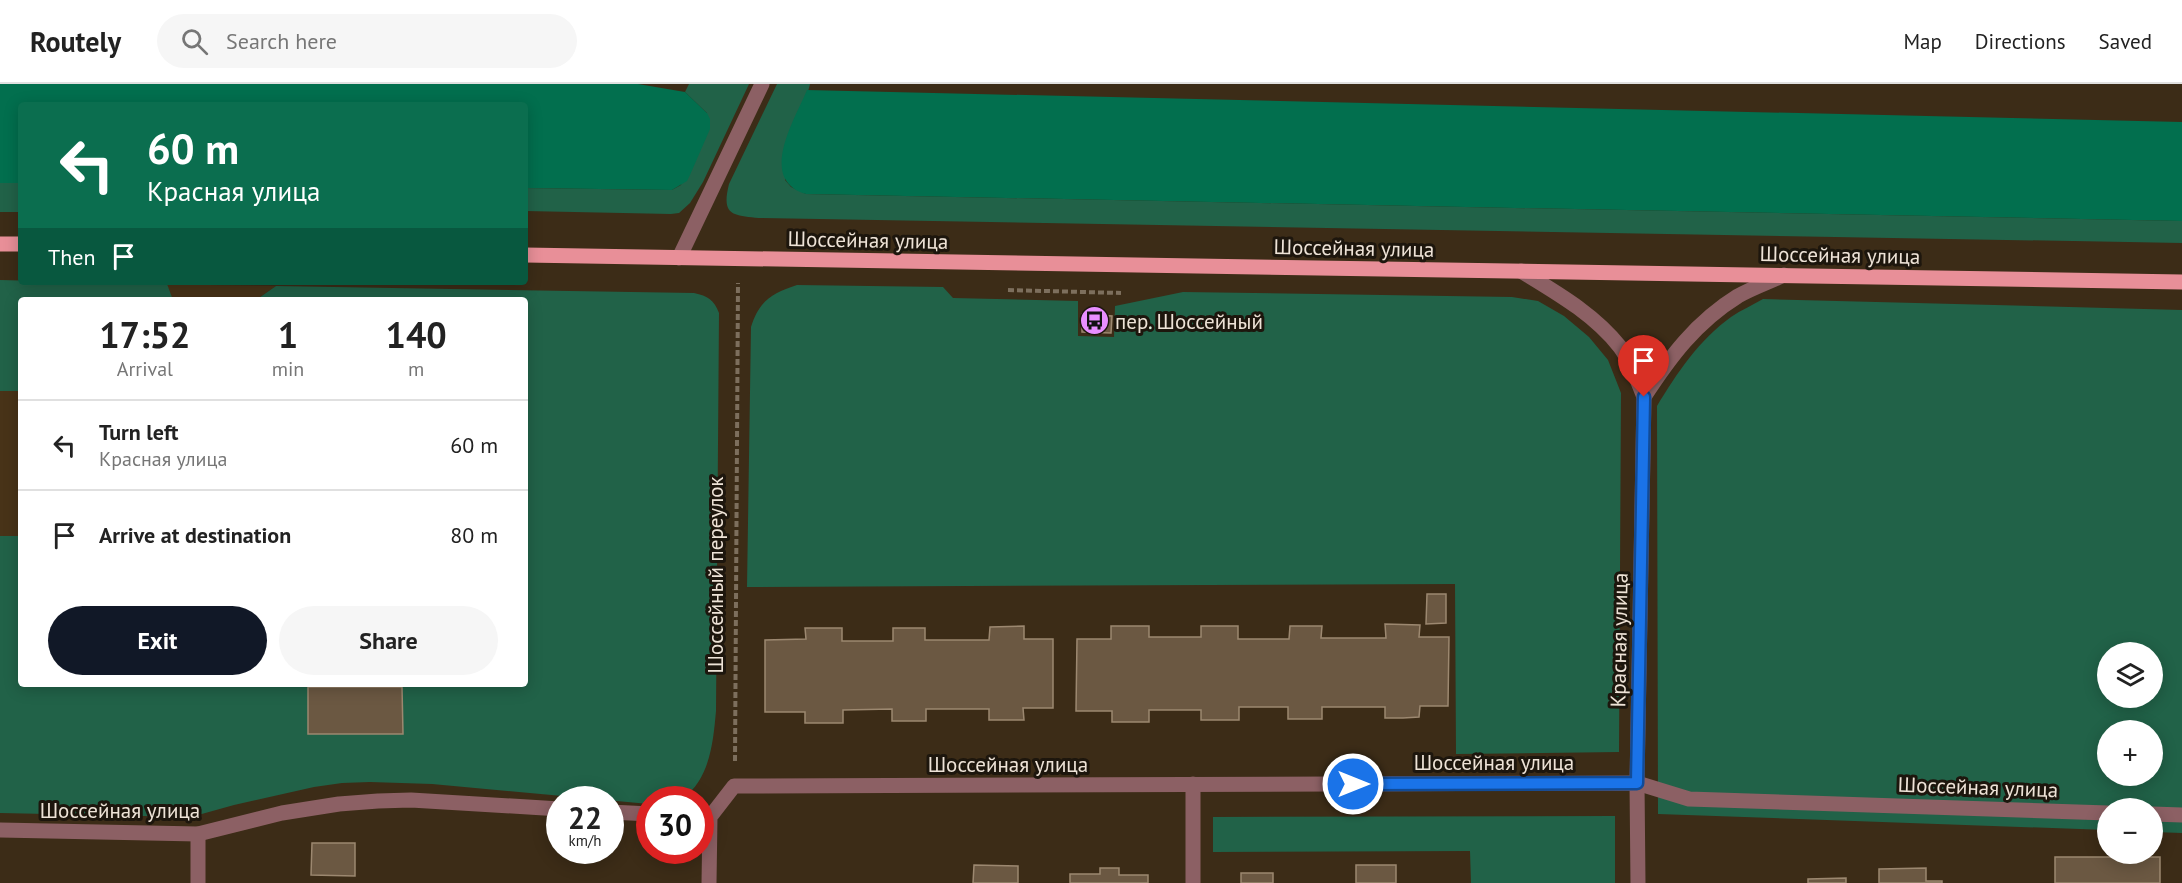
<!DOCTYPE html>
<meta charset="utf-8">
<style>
:root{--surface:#fff;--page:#f6f6f6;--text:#222;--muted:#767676;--line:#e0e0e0;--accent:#111827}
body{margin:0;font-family:"PT Sans",sans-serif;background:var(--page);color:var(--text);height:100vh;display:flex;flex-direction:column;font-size:22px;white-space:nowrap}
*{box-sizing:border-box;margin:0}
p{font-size:20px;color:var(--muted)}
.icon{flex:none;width:33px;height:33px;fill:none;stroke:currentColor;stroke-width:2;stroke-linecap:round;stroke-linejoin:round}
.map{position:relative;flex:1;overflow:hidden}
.side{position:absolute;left:18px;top:213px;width:510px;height:390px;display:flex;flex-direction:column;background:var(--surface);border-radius:6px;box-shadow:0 3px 15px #0003}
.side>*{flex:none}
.banner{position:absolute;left:18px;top:18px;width:510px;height:183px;border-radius:6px;box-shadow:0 3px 15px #0003;background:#0b6e4f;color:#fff;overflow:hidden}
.controls{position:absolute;left:2097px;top:558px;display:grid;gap:12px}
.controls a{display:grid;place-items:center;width:66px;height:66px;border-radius:50%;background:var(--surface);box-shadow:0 3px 15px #0003;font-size:30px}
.speed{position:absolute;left:546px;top:702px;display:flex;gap:12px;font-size:30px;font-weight:700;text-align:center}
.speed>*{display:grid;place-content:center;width:78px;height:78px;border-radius:50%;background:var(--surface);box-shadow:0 3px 15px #0003;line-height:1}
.speed small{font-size:15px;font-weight:400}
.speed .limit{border:9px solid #d22;background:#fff;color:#111}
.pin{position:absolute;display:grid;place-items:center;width:51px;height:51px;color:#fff;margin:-62px -26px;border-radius:50% 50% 50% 0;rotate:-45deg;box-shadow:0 0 6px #0007}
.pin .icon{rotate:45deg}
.me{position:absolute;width:66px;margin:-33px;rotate:90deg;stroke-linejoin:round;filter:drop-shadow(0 0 4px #0008)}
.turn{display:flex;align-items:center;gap:21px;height:126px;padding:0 30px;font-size:27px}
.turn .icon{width:78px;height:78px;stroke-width:2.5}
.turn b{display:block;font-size:42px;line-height:51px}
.then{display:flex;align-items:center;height:57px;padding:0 30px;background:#0003;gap:12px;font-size:22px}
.eta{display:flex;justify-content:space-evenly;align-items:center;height:102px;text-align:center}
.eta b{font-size:36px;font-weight:800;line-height:42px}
.action{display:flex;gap:12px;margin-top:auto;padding:12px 30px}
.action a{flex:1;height:69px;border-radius:36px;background:var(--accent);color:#fff;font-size:24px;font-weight:800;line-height:69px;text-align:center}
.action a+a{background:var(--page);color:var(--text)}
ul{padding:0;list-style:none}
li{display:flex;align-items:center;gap:18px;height:90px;padding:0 30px;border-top:2px solid var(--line)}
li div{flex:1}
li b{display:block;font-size:22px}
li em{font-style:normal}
header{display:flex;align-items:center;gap:36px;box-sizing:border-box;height:84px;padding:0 30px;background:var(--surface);border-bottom:2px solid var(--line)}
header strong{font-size:28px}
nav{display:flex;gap:33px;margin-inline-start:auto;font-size:21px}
.search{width:420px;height:54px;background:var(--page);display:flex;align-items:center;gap:15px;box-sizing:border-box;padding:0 21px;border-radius:33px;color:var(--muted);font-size:22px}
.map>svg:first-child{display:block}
.built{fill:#483318}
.green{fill:#216248;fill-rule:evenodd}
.forest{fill:#026f4e}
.building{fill:#6b5842;stroke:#9c8870;stroke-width:1.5}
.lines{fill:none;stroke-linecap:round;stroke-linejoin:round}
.path{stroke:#7d6f5d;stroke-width:4;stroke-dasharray:6 3;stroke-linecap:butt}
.minor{stroke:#8c6064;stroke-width:15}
.major{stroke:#e88f98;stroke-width:15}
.route-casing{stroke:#114b97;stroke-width:15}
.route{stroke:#1a73e8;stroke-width:10}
.labels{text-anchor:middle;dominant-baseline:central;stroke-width:6;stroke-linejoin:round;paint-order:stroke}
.street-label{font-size:21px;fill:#eee3d7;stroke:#1d160d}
.poi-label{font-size:21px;fill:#eee3d7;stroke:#1d160d;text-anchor:start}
</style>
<header>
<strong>Routely</strong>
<div class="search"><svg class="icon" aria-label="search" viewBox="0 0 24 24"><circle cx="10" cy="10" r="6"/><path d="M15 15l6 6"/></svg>Search here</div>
<nav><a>Map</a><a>Directions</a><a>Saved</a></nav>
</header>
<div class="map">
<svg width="2182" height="799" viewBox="0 0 2182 799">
<rect width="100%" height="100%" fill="#3c2c17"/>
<!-- built -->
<path class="built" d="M0,196L21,198L276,202L256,216H21V452H0Z"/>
<!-- green -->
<g class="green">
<path d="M689,0H749L703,98L690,119L679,129L671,130L525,127V104L672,106L681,101L707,29L685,8Z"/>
<path d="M777,0H810L785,96L791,103L806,110L2182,137V159L759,134C733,131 721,132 729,100Z"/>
<rect x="0" y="99" width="21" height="29"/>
<path d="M0,196L167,200L173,216H21V307H0Z"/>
<path d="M797,201L943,203L953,214L1078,217V252L1114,253L1115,222L1183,208L1512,213L1538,217L1564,232L1589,253L1608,276L1621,309L1619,668L1456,670L1455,500L747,503L751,243C759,217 772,209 797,201Z"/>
<path d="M276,202L694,209C708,212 714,216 719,229L716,627C713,660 710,693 683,715L650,716L649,720L432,700L370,698L342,699L314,703L234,721L191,733L0,729V452H21V600H525V216H256Z"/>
<path d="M1763,215L2182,226V749L2153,748L2152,724H2108L2107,746L1658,730L1657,322C1677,289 1699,256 1731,233C1741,226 1753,221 1763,215ZM2108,568H2152V614H2108ZM2108,646H2152V692H2108Z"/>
<path d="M1615,732V799H1471L1470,767L1213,768V733Z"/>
</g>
<!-- forest -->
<g class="forest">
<path d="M0,0H638L685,8L707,29L710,35V45L690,91L687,97L672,106L525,104V21H21V99H0Z"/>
<path d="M807,6L2182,38V137L806,110C757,96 795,35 807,6Z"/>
</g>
<!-- building -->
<g class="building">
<path d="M1082,230L1112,232L1111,249L1082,248Z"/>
<path d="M1427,510H1446V539L1426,540Z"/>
<path d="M1385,540L1420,541L1419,553H1449L1448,622H1420L1419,633L1403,634H1385V623H1322V635H1288V623H1239V636H1201V626H1149V638H1112V627H1076L1077,555H1111V542H1149V553H1201V542H1238V555H1289L1290,542H1322L1321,554H1386Z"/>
<path d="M1024,542V555H1053V624H1023L1024,636H989V625H926V637H892V625L843,626V639H805V628H765V556L806,555L805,544H842V557H893V544H925V556H989L990,543Z"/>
<path d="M308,603H402L403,650H308Z"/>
<path d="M312,759H355V792L311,791Z"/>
<rect x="2055" y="773" width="105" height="26"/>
<path d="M974,781L1018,782V799H973Z"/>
<rect x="1356" y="781" width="40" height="18"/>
<path d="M1100,784H1119V791H1148V799H1070V790H1100Z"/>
<path d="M1926,784V797H1942V799H1879V785Z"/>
<rect x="1241" y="789" width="32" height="10"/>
<path d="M1846,794V799H1808V795Z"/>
</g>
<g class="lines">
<!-- path -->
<g class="path">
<path d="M1008,206L1121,209"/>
<path d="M735,677L738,199"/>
</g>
<!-- minor -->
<g class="minor">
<path d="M679,174L762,0"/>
<path d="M1521,187C1557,209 1594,230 1620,263C1631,278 1637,296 1644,313L1637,699L1638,799"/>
<path d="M1644,313C1670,273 1696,238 1738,212C1752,204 1769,198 1784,191"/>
<path d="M1193,700V799"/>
<path d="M610,728L650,730"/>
<path d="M2152,730L2182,731"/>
<path d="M0,746L198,750L282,729L339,720L378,717L411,716L560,725"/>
<path d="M198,750V799"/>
<path d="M709,799L710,733L734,702L1637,699L1689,715L2108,729"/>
</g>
<!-- major -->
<g class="major">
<path d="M0,160H21"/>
<path d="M525,171L2182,198"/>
</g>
</g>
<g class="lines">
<defs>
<path id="route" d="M1353,700L1637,699L1644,313"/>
</defs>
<!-- route casing -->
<use href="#route" class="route-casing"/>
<!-- route -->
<use href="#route" class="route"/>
</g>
<!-- icons -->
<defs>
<symbol id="bus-disc" viewBox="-11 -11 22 22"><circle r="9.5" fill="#e88eff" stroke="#1d160d"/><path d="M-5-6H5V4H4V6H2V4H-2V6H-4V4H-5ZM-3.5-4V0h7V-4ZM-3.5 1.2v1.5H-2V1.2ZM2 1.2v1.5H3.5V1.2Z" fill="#111"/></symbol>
</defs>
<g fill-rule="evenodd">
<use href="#bus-disc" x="1078" y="220" width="33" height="33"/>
</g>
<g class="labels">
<!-- street labels -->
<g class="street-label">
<text transform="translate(868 156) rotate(1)">Шоссейная улица</text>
<text transform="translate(1354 164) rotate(1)">Шоссейная улица</text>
<text transform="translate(1840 171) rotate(1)">Шоссейная улица</text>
<text transform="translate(715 491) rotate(-90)">Шоссейный переулок</text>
<text transform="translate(1619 556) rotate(-89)">Красная улица</text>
<text x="1494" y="678">Шоссейная улица</text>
<text x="1008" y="680">Шоссейная улица</text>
<text transform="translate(1978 703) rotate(2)">Шоссейная улица</text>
<text x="120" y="726">Шоссейная улица</text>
</g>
<!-- poi labels -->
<g class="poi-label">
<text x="1115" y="237">пер. Шоссейный</text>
</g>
</g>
</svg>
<div class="controls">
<a><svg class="icon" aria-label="layers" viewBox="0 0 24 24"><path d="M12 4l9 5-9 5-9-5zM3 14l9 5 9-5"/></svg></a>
<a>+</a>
<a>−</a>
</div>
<div class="speed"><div>22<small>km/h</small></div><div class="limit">30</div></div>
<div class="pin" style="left:1644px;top:313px;background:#d93025"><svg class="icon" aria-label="arrive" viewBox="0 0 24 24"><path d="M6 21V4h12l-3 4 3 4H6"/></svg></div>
<svg class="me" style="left:1353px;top:700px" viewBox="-20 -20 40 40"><circle r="17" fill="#1a73e8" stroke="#fff" stroke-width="3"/><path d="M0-11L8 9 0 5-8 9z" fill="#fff"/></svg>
<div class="banner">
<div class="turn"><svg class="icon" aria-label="left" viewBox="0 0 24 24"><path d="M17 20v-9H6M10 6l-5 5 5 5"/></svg><div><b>60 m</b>Красная улица</div></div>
<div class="then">Then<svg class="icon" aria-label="arrive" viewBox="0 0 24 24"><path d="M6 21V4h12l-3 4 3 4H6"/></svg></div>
</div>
<section class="side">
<div class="eta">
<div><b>17:52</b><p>Arrival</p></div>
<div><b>1</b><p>min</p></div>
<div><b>140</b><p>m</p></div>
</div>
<ul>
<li><svg class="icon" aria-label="left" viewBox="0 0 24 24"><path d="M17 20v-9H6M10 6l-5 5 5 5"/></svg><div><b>Turn left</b><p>Красная улица</p></div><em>60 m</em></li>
<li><svg class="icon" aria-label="arrive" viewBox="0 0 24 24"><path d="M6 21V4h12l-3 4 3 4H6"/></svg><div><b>Arrive at destination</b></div><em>80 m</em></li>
</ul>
<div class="action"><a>Exit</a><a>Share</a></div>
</section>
</div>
